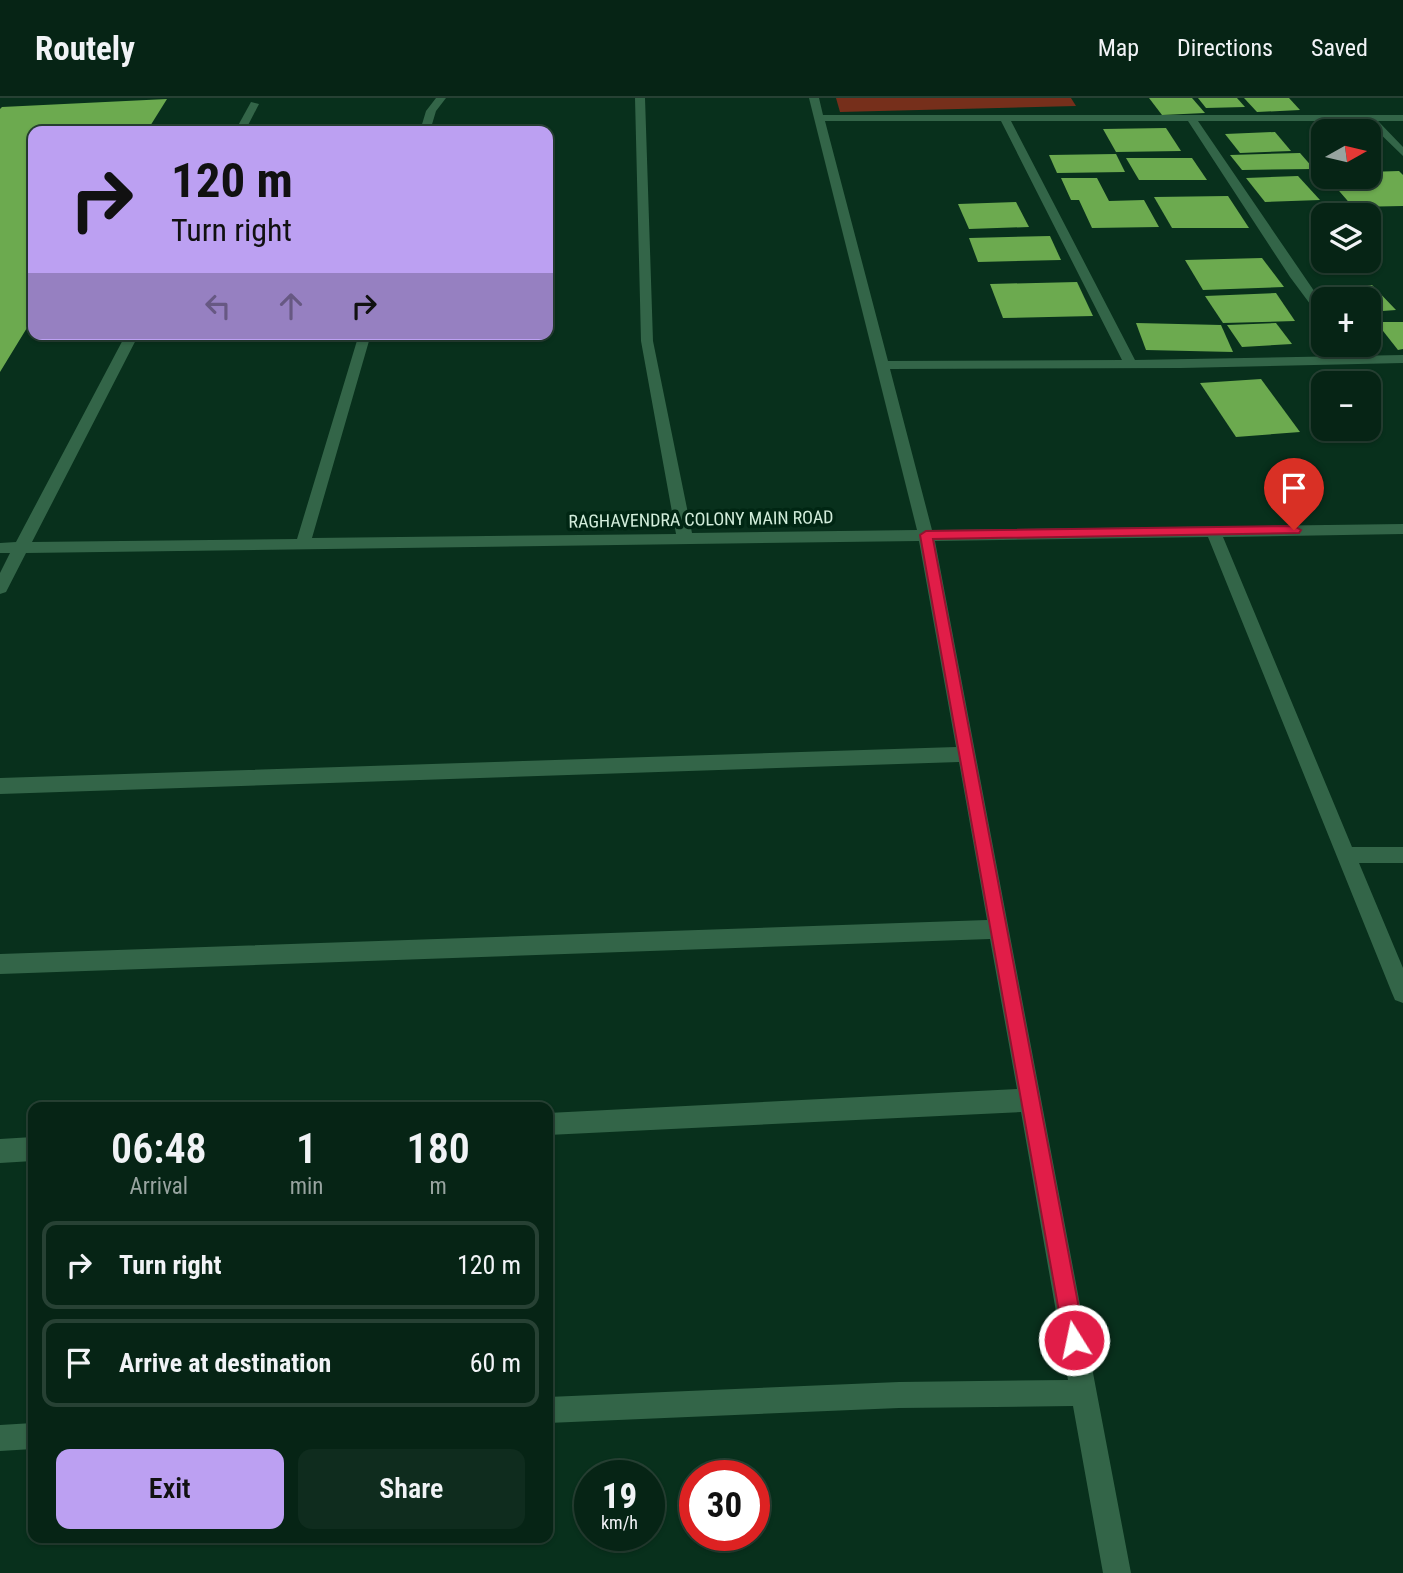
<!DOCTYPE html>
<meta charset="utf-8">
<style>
:root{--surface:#062415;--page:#0f2c1e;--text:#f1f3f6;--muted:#98a4a0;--line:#274134;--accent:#bca0f2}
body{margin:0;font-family:"Roboto Condensed",sans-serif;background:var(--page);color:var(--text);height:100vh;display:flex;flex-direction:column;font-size:26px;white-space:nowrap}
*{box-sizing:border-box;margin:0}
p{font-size:23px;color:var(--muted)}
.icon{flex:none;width:38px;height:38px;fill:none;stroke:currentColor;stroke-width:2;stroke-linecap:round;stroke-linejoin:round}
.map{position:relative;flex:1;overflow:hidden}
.panel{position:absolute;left:28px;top:1004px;width:525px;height:441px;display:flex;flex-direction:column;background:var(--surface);border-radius:14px;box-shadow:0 2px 5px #0004,0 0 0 2px var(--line)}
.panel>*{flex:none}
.banner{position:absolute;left:28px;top:28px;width:525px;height:214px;border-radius:14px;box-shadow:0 2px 5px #0004,0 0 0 2px var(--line);background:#bca0f2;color:#111;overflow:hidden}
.needle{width:46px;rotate:82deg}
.fabs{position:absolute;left:1311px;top:21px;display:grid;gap:14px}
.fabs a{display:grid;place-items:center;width:70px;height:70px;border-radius:14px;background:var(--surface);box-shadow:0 2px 5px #0004,0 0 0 2px var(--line);font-size:35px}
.speed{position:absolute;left:574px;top:1362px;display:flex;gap:14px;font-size:35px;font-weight:700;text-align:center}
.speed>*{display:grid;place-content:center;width:91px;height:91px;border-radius:50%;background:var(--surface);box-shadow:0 2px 5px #0004,0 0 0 2px var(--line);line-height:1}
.speed small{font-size:18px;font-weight:400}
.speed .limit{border:10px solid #d22;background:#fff;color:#111}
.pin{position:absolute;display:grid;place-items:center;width:60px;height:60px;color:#fff;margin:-72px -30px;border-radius:50% 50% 50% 0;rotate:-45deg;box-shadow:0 0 7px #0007}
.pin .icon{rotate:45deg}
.me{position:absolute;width:77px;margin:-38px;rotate:350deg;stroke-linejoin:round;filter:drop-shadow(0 0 5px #0008)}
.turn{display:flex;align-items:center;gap:24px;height:147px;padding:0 28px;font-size:32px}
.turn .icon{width:91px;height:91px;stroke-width:2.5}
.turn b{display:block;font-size:49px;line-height:60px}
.lanes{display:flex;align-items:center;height:66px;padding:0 28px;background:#0003;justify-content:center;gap:35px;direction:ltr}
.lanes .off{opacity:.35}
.eta{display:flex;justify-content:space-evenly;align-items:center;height:119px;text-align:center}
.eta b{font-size:42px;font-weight:600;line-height:49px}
.primary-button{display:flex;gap:14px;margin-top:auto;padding:14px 28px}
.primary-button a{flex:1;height:80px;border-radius:14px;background:var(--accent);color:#111;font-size:28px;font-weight:600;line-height:80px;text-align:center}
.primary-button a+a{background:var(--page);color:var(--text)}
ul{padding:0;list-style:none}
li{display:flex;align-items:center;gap:21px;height:88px;margin:0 14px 10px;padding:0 14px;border:4px solid var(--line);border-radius:14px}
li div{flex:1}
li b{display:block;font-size:26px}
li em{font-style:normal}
header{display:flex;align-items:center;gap:42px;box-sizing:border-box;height:98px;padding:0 35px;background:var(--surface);border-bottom:2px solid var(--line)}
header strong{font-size:33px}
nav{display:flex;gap:38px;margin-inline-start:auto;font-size:24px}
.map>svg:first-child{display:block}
.green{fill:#762f1b}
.building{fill:#6caa4f}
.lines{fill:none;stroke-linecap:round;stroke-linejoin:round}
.minor{fill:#336548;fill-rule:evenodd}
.route{fill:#e11d48;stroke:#92132f;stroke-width:2}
.labels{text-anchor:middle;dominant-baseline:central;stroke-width:7;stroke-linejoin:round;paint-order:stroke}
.street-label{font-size:18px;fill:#d2eddb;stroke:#002613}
</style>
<header>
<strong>Routely</strong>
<nav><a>Map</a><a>Directions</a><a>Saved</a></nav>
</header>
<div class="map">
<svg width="1403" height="1475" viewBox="0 0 1403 1475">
<rect width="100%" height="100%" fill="#08301c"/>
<!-- green -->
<path class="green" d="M836,0H1071L1076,8L840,14Z"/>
<!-- building -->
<g class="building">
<path d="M1149,0H1192L1205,15L1162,17Z"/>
<path d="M1198,0H1237L1245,9L1206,10Z"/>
<path d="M1244,0H1289L1300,12L1257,14Z"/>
<path d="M167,1L147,33H33V220L0,274V11L2,9Z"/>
<path d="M1166,30L1181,53L1116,54L1103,31Z"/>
<path d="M1275,34L1291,53L1240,55L1225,36Z"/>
<path d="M1300,55L1314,71L1242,72L1230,57Z"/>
<path d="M1116,56L1125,74L1057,75L1049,57Z"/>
<path d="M1126,60H1192L1207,82H1139Z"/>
<path d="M1399,73L1403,77V108L1353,109L1327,79H1368V74Z"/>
<path d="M1298,78L1320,102L1265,104L1246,80Z"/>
<path d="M1061,80H1097L1109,103L1144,102L1159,129L1092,130L1079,102H1071Z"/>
<path d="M1228,98L1249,130H1172L1154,99Z"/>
<path d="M1016,104L1029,129L969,131L958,106Z"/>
<path d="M1050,138L1061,162L978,164L969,140Z"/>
<path d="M1262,160L1284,189L1203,192L1185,162Z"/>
<path d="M1077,184L1093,218L1003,220L990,186Z"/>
<path d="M1372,187L1396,212L1368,214V201H1340L1330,190Z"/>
<path d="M1276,195L1295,223L1223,225L1205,198Z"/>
<path d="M1376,224H1403V251L1398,252Z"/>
<path d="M1136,225L1221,227L1233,254L1146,252Z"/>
<path d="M1276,225L1292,246L1242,249L1227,227Z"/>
<path d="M1261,281L1300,334L1236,339L1200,285Z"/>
</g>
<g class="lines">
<!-- minor -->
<g class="minor">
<path d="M436,0H446L436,13L430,33H420L426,13Z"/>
<path d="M635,0H645L653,243L692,435L917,432L809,0H819L823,17H1403V23H1378L1403,49V58L1367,23H1198L1323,206V219L1319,218L1290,179L1188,23H1011L1135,262L1403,257V265L1181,270L890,271L932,432L1403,426V436L1223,439L1352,749H1403V765H1359L1403,870V905L1395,902L1392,895L1208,439L935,443L1131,1475H1103L1073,1308L899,1310L548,1325V1299L899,1284L1068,1282L1021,1014L548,1037V1015L1017,991L990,841L0,876V856L987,822L959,664L0,696V680L956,649L919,443L26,455L6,494L0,496V475L10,455H0V445L16,444L126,236H139L32,444L297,441L359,236H371L312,440L676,436L641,243ZM825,23H1001L1122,262L888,263Z"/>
<path d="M251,4L259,6L245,33H235Z"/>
<path d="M33,1039V1063L0,1065V1041Z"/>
<path d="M33,1325V1351L0,1353V1327Z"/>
</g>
</g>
<!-- route -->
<path class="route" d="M1294,428L1301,432L1299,435L933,441L1085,1242L1082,1249L1074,1252L1067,1249L1064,1242L920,437L926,433Z"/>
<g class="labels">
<!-- street labels -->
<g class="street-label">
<text transform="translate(701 421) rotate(-1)">RAGHAVENDRA COLONY MAIN ROAD</text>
</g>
</g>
</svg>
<div class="fabs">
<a><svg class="needle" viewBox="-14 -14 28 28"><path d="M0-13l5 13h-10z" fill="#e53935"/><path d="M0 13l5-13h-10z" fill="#98a4a0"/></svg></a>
<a><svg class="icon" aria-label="layers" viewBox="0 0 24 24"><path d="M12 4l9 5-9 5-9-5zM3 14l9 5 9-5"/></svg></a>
<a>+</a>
<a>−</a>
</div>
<div class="speed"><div>19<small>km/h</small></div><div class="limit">30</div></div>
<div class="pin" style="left:1294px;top:432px;background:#d93025"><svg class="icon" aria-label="arrive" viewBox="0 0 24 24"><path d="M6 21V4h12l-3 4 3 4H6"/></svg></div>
<svg class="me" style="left:1074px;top:1242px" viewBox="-20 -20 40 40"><circle r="17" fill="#e11d48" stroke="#fff" stroke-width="3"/><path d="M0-11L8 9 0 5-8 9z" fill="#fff"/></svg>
<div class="banner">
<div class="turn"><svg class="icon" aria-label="right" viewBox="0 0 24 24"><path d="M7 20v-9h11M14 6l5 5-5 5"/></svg><div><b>120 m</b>Turn right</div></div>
<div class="lanes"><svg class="icon off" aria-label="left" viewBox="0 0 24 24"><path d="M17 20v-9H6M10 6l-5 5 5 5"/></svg><svg class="icon off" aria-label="ahead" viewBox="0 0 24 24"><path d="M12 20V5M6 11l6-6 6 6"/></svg><svg class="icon" aria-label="right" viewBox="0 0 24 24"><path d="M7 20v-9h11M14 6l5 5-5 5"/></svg></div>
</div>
<section class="panel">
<div class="eta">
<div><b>06:48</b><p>Arrival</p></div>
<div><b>1</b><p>min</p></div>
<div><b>180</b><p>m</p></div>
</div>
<ul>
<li><svg class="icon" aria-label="right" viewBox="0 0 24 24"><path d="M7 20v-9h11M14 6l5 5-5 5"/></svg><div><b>Turn right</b></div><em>120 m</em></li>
<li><svg class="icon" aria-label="arrive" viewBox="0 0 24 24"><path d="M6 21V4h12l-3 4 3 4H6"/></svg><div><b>Arrive at destination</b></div><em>60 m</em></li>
</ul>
<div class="primary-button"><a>Exit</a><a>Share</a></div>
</section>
</div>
